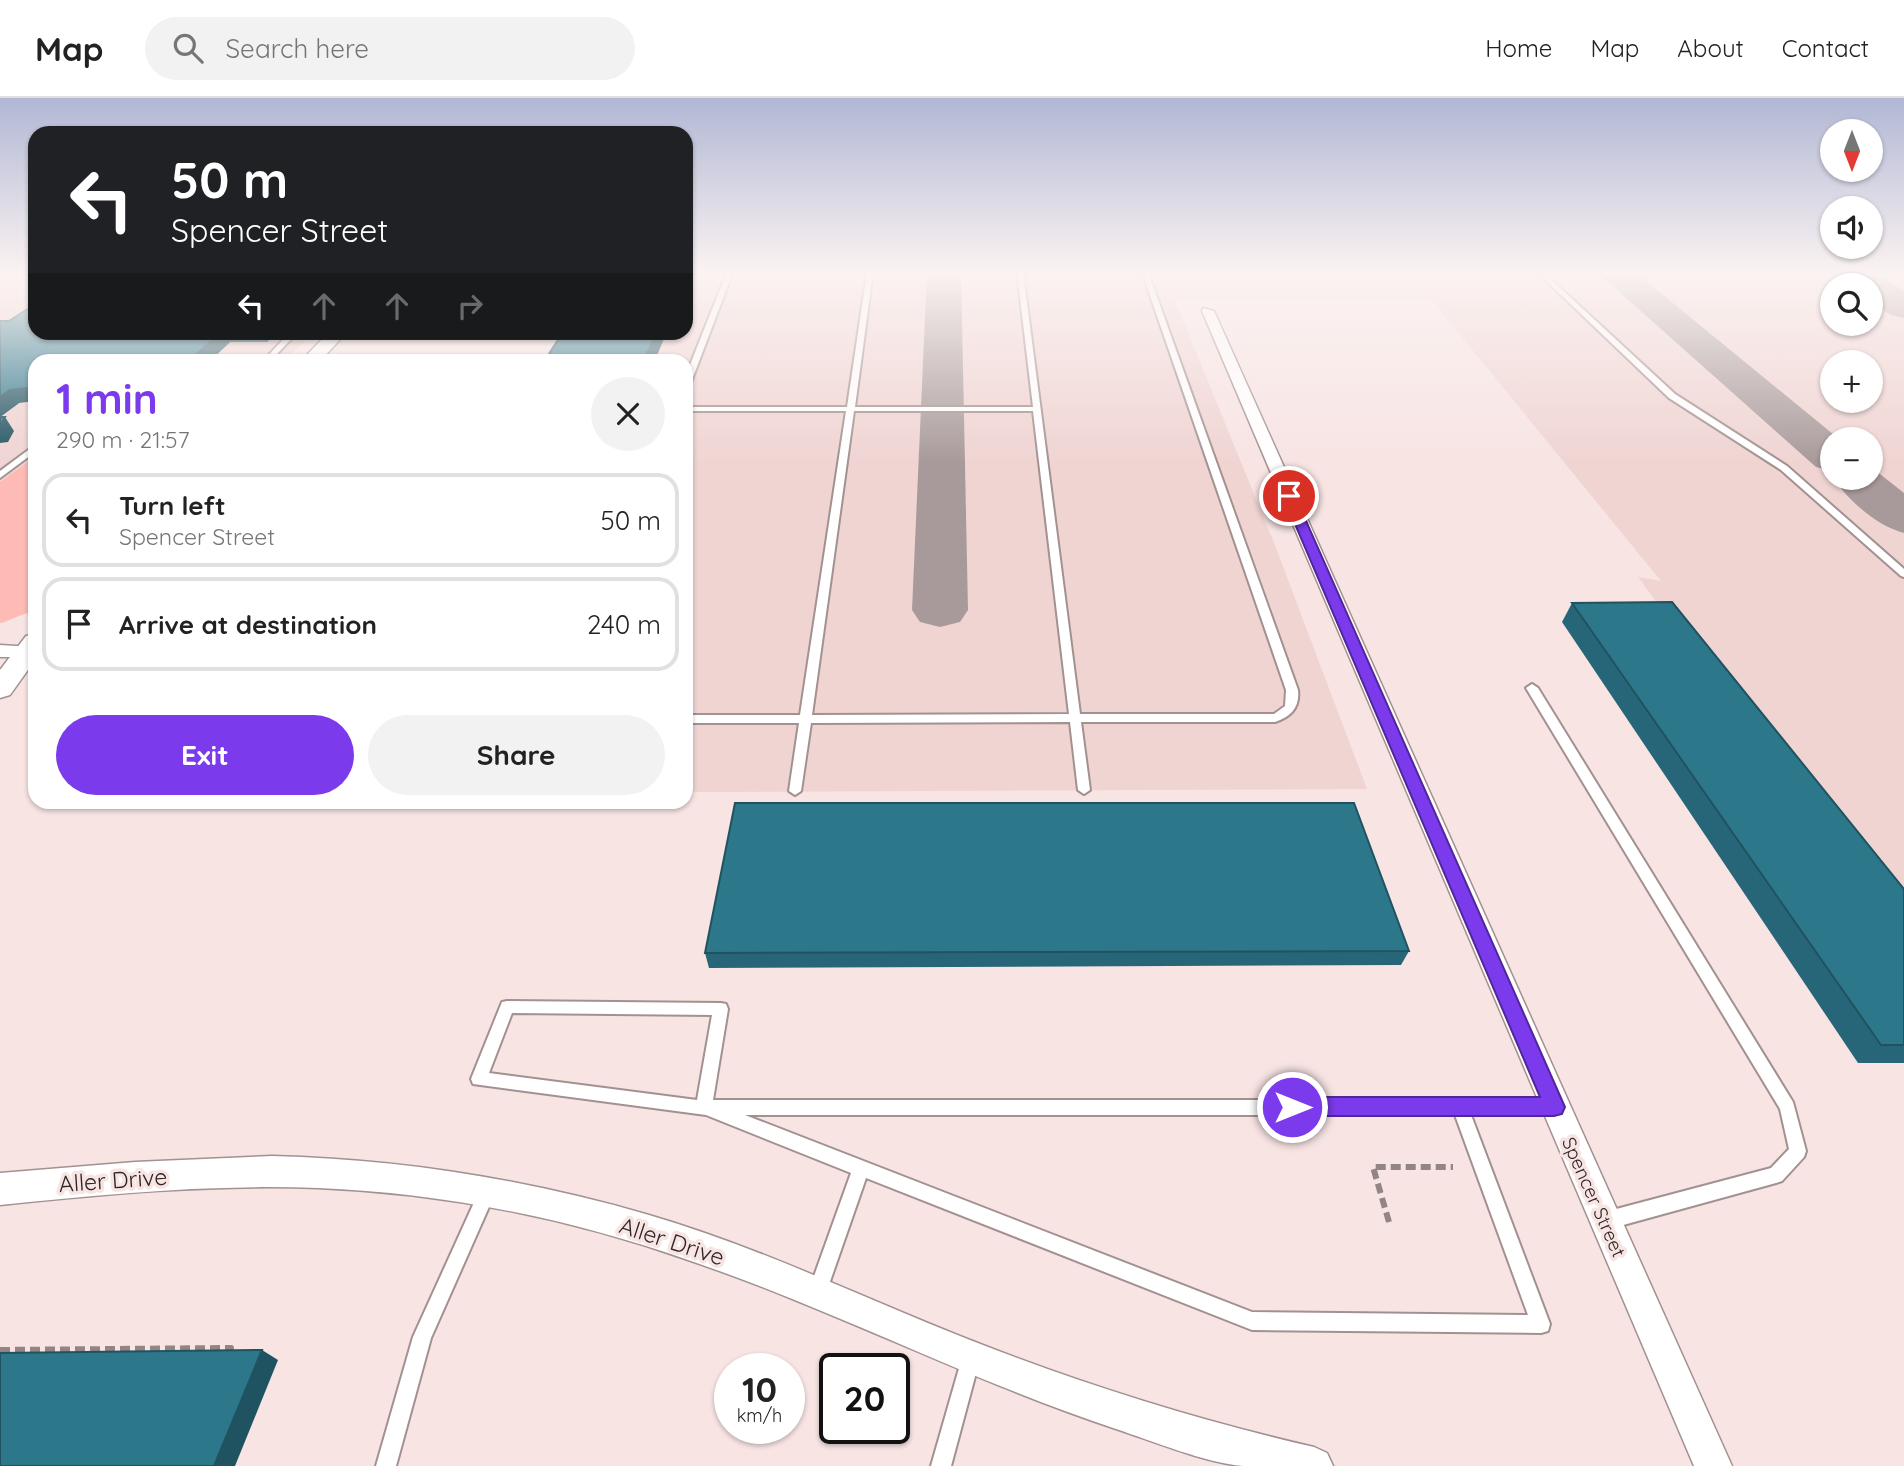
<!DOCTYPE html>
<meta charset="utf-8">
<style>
:root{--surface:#fff;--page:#f2f2f2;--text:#222;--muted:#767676;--line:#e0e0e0;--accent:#7c3aed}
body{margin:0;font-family:Quicksand,sans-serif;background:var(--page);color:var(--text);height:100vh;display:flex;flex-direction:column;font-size:26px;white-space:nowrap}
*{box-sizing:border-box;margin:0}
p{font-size:23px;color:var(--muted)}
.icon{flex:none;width:38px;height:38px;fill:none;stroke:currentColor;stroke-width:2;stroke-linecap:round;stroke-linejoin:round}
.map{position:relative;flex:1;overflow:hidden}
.drawer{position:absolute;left:28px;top:256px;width:665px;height:455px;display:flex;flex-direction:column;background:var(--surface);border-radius:21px;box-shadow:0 2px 5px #0004}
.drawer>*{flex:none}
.top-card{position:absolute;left:28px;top:28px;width:665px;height:214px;border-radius:21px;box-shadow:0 2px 5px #0004;background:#202124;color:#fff;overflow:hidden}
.needle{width:46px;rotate:180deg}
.tools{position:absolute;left:1820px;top:21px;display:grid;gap:14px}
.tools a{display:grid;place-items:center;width:63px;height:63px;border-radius:50%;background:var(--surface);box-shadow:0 2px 5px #0004;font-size:35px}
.speed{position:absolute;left:714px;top:1255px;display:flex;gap:14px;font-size:35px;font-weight:700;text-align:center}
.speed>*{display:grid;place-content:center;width:91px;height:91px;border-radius:50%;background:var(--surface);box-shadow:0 2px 5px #0004;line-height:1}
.speed small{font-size:18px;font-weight:400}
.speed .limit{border:4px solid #111;border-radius:10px;background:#fff;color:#111}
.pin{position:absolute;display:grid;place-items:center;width:60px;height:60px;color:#fff;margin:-30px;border:4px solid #fff;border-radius:50%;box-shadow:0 2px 7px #0007}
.me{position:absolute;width:77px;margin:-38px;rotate:90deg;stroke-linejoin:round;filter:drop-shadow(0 0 5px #0008)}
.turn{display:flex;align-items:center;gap:24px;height:147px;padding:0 28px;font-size:32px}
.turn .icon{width:91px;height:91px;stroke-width:2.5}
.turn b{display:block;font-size:49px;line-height:60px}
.lanes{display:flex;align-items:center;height:66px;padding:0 28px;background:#0003;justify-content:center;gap:35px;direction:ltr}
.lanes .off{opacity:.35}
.round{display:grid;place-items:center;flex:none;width:74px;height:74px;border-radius:37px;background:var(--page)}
.overview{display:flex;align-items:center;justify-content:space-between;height:119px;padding:0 28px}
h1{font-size:42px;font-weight:700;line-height:52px;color:var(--accent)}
.cta{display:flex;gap:14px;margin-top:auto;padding:14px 28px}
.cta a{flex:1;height:80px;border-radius:42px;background:var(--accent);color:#fff;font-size:28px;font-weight:700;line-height:80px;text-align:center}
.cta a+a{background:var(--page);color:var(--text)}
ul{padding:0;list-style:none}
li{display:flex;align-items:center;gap:21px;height:94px;margin:0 14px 10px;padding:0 14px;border:4px solid var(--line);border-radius:21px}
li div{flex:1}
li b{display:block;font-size:26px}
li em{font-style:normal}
header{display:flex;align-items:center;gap:42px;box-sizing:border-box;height:98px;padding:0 35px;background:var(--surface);border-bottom:2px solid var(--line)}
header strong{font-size:33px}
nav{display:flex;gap:38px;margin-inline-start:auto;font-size:24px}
.search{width:490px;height:63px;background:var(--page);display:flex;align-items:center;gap:18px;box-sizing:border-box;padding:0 24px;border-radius:38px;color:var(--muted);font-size:26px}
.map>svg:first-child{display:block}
.built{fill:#efd4d2;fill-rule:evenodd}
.water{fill:#febbb6}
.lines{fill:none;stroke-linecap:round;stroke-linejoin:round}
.taxiway{fill:#a89a9a;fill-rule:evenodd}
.service-casing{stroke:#a29190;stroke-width:4}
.minor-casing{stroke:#a29190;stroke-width:3}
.tertiary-casing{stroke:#a29190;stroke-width:3}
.path{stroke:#928584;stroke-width:6;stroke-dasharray:10 5;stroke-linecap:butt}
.service{fill:#fff;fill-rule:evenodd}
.minor{fill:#fff;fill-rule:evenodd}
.tertiary{fill:#fff;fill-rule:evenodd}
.wall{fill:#276678}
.shaded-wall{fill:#205361}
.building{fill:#2d778b;stroke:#205361;stroke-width:2}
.route{fill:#7c3aed;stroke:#51269a;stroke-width:2}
.labels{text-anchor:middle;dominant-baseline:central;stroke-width:7;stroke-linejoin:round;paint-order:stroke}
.street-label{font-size:19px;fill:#2c2625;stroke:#f7e4e3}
.near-street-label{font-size:23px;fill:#2c2625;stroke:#f7e4e3}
</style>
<header>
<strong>Map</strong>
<div class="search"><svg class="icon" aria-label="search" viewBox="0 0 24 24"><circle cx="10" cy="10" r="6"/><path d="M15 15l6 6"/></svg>Search here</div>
<nav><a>Home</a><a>Map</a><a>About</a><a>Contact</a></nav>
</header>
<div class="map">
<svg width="1904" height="1368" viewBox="0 0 1904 1368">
<rect width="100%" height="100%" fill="#f7e4e3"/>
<!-- built -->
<g class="built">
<path d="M0,174H35V234L314,235L285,262H35V509L4,525H0Z"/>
<path d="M694,174H1904V837L1638,479L1661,483L1430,200H1174L1276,450L1367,691L686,694V262H653L666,235L686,234V191ZM1832,187H1871V226H1832ZM1832,264H1871V303H1832ZM1832,341H1871V380H1832Z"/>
</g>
<!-- water -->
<path class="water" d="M35,359V509L30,514L0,525V384Z"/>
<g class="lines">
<!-- taxiway -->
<g class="taxiway">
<path d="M927,174H961L968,512L960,524L940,529L920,524L912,512Z"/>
<path d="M1597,174H1635L1839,341H1832V373L1816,369Z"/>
<path d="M1871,177L1884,180L1904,193V220L1891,217L1871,204V187H1854L1858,180Z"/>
<path d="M1871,369L1904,395V435C1877,428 1849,403 1833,380H1871Z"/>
</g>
<defs>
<g id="service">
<path d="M727,174H733L690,287L686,289V277Z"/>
<path d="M867,174H873L855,309H1033L1017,174H1023L1080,616H1274L1285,608L1286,592L1142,174H1148L1298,592C1300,609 1291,619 1275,624H1081L1090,692L1084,696L1078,692L1070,624L811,625L801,693L795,697L789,693L799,625H686V617H800L846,313H686V309H847ZM854,313H1033L1069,616L812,617Z"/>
<path d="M1537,174H1543L1675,296L1787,368L1904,471V479L1901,478L1781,372L1669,300Z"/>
<path d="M290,234H298L271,262H264Z"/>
<path d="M35,347V354L0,380V373Z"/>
<path d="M1532,586L1538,590L1793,1004L1806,1053L1804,1059L1782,1083L1776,1085L1605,1132L1599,1129L1596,1123L1599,1117L1605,1114L1771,1070L1789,1051L1780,1011L1526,590Z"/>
<path d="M507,903L721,905L726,906L728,911L713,1002H1554L1560,1004L1562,1009L1560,1014L1554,1016L1471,1017L1550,1226L1548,1233L1541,1235L1252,1232L866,1080L826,1195L823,1201L817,1204L811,1201L808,1195L851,1075L706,1017L473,986L471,981L500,909L502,904ZM512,915L712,917L697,1002L489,975ZM745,1017H1455L1528,1217L1252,1214Z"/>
<path d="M488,1085L494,1087L496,1093L431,1240L396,1368H376L413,1239L482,1087Z"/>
<path d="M971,1251L978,1253L980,1260L951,1368H931L962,1260L964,1253Z"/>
</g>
<g id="minor">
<path d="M1203,210L1214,213L1732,1368H1694L1202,213Z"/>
<path d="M0,547L33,549L35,554L26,559H0Z"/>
<path d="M272,1058C400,1061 525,1081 649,1117C759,1149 863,1200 970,1242C1082,1286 1197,1322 1314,1349L1327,1355L1333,1368C1303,1368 1272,1368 1243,1368C1206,1365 1152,1343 1116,1331C971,1283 835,1212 691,1163C572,1121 444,1095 318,1090C212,1086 106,1096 0,1107V1075L135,1064Z"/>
</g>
<g id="tertiary">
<path d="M329,234H347L321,262H302Z"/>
<path d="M35,536V562L10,597L0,600V572L26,538Z"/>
</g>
</defs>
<!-- service casing -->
<use href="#service" class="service-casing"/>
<!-- minor casing -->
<use href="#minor" class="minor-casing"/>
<!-- tertiary casing -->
<use href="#tertiary" class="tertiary-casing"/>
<!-- path -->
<g class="path">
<path d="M1389,1124L1373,1069H1453"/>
<path d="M0,1252L231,1250L229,1255"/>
</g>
<!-- service -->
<use href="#service" class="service"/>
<!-- minor -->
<use href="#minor" class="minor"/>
<!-- tertiary -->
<use href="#tertiary" class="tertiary"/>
</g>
<!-- wall -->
<g class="wall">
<path d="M35,234H278L267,244H230L211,262H35L19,305L0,319Z"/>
<path d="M1572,505L1904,791V965H1858L1562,524Z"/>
<path d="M1409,853L1401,867L709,870L705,855Z"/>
</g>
<!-- shaded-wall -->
<g class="shaded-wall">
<path d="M686,174H695L686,193Z"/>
<path d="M221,234H226L230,244L211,262H190Z"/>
<path d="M262,234H278L267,244Z"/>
<path d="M657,234H667L655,262H644Z"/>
<path d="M35,289V303L19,305L0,319V299L10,292Z"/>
<path d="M5,319L14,333L8,344L0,345V328Z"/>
<path d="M262,1252L278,1262L235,1368H214Z"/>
</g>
<!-- building -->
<g class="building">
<path d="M35,206V234H221L190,262H35V289L10,292L0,299V223H9Z"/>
<path d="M563,234H657L644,262H545Z"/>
<path d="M0,319H5L0,328Z"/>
<path d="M1672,504L1904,791V947H1881L1572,505Z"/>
<path d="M735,705H1354L1409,853L705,855Z"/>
<path d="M262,1252L214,1368H0V1255Z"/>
</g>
<!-- sky -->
<linearGradient id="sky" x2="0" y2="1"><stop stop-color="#b1b7d4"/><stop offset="0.48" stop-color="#fbf3f2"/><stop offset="1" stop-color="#fbf3f2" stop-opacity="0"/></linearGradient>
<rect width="1904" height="365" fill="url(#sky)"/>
<!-- route -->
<path class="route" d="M1285,395L1295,398L1565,1009L1562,1016L1554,1018H1292L1285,1015L1281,1009L1285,1002L1292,999H1540L1283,398Z"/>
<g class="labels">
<!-- street labels -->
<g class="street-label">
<text transform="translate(1594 1099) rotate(66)">Spencer Street</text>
</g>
<!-- near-street labels -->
<g class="near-street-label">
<text transform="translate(113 1082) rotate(-4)">Aller Drive</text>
<text transform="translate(672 1143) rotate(18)">Aller Drive</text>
</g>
</g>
</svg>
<div class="tools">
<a><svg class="needle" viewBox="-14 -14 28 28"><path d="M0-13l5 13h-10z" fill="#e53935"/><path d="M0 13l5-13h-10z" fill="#767676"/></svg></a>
<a><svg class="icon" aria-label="sound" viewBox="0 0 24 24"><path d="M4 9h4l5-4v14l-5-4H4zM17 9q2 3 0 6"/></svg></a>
<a><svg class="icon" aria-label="search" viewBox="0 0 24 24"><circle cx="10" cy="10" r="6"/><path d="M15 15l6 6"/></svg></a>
<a>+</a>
<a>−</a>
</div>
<div class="speed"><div>10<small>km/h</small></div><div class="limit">20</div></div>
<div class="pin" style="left:1289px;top:398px;background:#d93025"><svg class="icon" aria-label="arrive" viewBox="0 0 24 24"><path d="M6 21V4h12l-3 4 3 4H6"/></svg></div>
<svg class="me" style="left:1292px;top:1009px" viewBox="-20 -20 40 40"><circle r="17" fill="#7c3aed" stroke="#fff" stroke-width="3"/><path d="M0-11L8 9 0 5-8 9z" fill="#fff"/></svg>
<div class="top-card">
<div class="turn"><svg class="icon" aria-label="left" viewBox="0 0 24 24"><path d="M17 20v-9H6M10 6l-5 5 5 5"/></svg><div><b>50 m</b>Spencer Street</div></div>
<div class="lanes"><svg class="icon" aria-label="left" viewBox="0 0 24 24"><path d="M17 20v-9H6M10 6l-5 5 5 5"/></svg><svg class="icon off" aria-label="ahead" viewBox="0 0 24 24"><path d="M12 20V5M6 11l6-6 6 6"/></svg><svg class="icon off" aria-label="ahead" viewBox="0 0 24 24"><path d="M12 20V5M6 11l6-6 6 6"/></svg><svg class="icon off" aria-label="right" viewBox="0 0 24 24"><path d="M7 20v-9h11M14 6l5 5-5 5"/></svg></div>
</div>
<section class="drawer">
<div class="overview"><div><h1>1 min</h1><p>290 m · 21:57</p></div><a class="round"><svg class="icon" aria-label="close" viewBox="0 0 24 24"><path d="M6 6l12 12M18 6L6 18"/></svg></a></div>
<ul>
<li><svg class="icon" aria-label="left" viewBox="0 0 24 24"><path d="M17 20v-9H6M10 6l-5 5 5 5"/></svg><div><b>Turn left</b><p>Spencer Street</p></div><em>50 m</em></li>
<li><svg class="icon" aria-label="arrive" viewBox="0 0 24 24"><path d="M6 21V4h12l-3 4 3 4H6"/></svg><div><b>Arrive at destination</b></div><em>240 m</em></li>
</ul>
<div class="cta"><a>Exit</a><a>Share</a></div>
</section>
</div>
